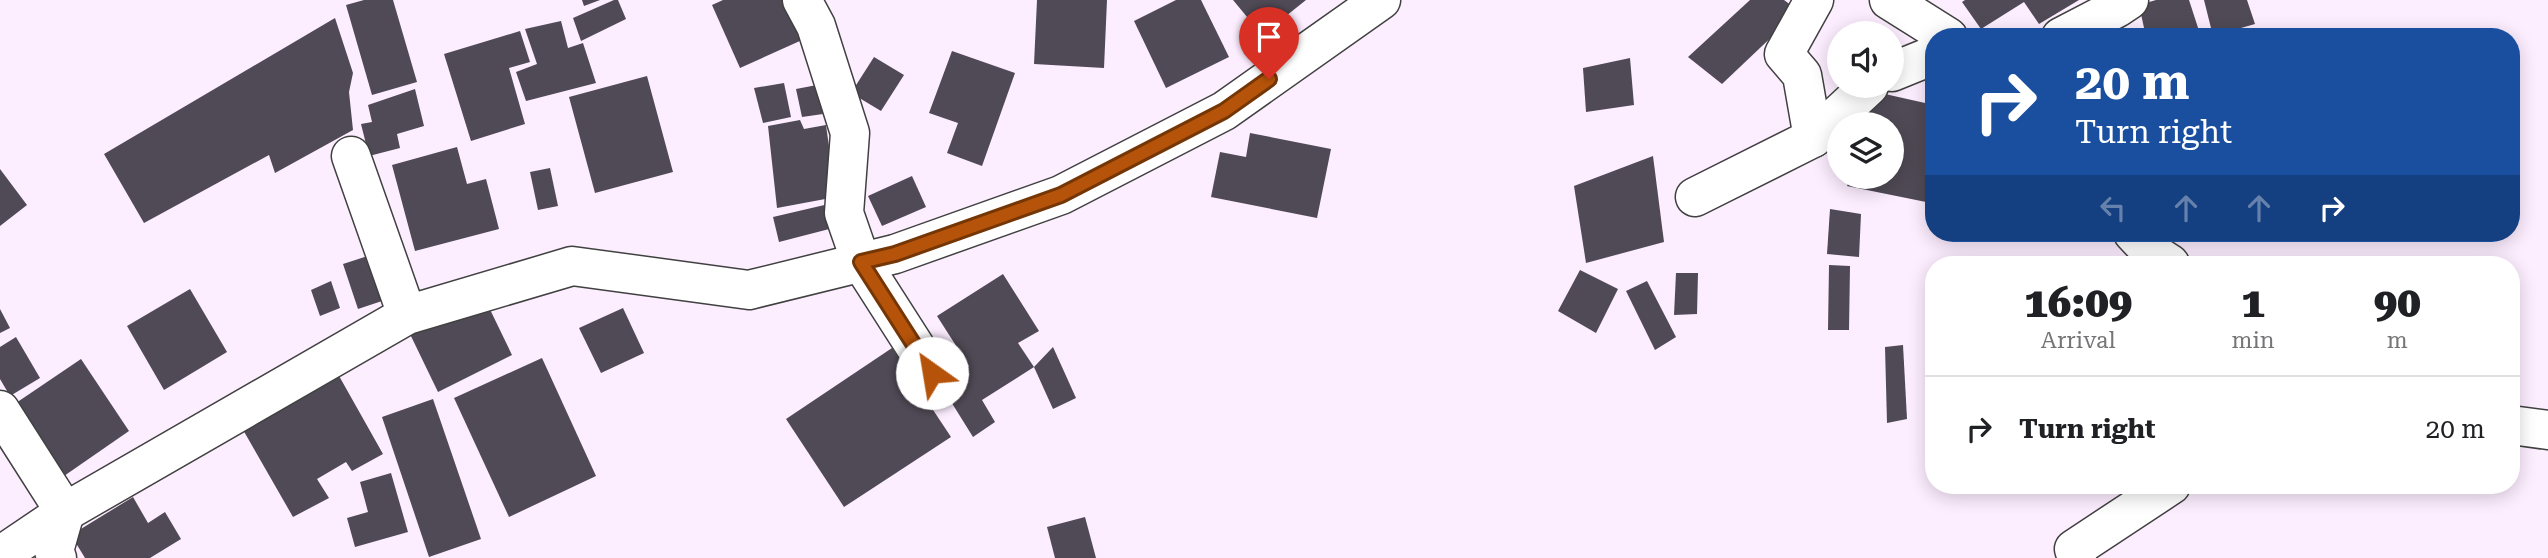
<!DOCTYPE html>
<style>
:root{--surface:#fff;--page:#f6f6f6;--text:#202124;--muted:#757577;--line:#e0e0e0}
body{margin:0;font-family:"Roboto Serif",serif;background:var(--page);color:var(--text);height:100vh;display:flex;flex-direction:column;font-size:26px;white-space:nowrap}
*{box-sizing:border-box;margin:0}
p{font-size:23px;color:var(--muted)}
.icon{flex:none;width:38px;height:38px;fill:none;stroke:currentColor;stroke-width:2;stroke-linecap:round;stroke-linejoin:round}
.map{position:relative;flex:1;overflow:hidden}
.side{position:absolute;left:1925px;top:256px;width:595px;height:238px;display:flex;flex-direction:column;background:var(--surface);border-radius:28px;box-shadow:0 4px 18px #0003}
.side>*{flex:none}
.hud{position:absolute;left:1925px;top:28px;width:595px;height:214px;border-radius:28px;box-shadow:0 4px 18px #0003;background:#1a4fa0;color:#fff;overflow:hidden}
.controls{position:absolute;left:1827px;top:21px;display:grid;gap:14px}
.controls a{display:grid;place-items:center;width:77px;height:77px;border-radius:50%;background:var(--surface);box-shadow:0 4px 18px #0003;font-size:35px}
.pin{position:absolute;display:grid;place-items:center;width:60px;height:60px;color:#fff;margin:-72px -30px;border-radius:50% 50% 50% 0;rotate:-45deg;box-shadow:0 0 7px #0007}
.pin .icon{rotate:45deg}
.me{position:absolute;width:77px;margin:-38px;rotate:328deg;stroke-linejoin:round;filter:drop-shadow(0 0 5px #0008)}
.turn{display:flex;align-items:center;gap:24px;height:147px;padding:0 35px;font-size:32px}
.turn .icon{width:91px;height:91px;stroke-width:2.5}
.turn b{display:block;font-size:49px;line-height:60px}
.lanes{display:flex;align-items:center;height:66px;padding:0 35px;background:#0003;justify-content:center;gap:35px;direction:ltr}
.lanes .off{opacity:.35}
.eta{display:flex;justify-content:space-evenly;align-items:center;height:119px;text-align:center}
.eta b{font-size:42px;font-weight:800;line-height:49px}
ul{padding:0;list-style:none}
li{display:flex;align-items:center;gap:21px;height:105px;padding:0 35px;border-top:2px solid var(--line)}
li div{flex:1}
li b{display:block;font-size:26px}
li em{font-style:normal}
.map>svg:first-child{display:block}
.building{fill:#504a56}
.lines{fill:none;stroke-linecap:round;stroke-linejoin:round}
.minor-casing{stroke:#414141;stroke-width:41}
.minor{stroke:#fff;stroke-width:38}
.route-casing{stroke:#753606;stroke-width:18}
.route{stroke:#b45309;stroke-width:12}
</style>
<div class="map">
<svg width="2548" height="558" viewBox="0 0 2548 558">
<rect width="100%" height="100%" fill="#fdeeff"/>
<!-- building -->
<g class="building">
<path d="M364,0H393L417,82L372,95L346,5Z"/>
<path d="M582,0H600L584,6Z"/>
<path d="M614,0H618L626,19L581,41L573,18Z"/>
<path d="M723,0H796L811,36L740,68L712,5Z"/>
<path d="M1037,0H1107L1104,68L1034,64Z"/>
<path d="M1176,0H1201L1229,57L1166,88L1134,21Z"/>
<path d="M1233,0H1306L1262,35Z"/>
<path d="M1750,0H1784L1799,11L1722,84L1688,57Z"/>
<path d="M1965,0H2079L2039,24L2024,2L1981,29L1962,2Z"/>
<path d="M2156,0H2189L2201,37H2146L2139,5Z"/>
<path d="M2204,0H2247L2255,24L2213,36Z"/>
<path d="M335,18L353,73L349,92L353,130L275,173L269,155L144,223L104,154Z"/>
<path d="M561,21L568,48L583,43L596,83L526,101L516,72L537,64L525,29Z"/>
<path d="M2341,29L2344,37H2325Z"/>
<path d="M520,31L530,62L509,68L525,124L471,141L444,54Z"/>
<path d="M952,51L1015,73L982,166L947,153L958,123L929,113Z"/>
<path d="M874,57L904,75L881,111L851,93Z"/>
<path d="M1630,58L1634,105L1586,112L1583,68Z"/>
<path d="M647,76L673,172L595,193L569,97Z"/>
<path d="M784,83L791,117L763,123L754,88Z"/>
<path d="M817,85L823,114L802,117L796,89Z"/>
<path d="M415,89L424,126L397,134L400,148L369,156L361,124L372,122L368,105Z"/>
<path d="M1876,92L1934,105V196L1931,203L1847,186L1851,177H1892V124H1864Z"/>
<path d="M800,120L804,129L826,125L836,197L777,208L768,126Z"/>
<path d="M1250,133L1331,149L1317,218L1211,197L1220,152L1246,157Z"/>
<path d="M457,147L467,184L486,179L499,229L415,251L392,165Z"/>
<path d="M1653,156L1664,242L1586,263L1574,186Z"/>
<path d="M550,168L558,206L538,210L530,172Z"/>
<path d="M0,169L27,205L0,226Z"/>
<path d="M912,176L926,207L882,226L868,196Z"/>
<path d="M833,203L837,227L779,242L773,217Z"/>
<path d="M1830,209L1861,214L1859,257L1827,254Z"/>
<path d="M380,252L394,297L358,309L343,264Z"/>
<path d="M1829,265L1850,266L1849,330H1828Z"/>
<path d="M1580,270L1618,289L1596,333L1558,311Z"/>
<path d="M1676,273H1698L1697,314L1674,315Z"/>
<path d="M1003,274L1039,331L1018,343L1034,367L982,400L995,422L973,437L940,384L969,366L937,316Z"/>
<path d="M331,281L340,308L320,316L311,290Z"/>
<path d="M1647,281L1676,337L1655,350L1626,291Z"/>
<path d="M190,289L227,352L164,390L127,326Z"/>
<path d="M483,295L512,355L438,392L409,332Z"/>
<path d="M623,308L644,353L601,373L579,328Z"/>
<path d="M0,309L10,328L0,333Z"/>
<path d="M16,337L40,378L10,396L0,379V347Z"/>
<path d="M1903,345L1907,419L1887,423L1885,347Z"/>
<path d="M1053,347L1076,398L1053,409L1034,367Z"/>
<path d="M892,348L951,437L844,507L786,419Z"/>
<path d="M542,358L596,476L509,517L454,398Z"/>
<path d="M81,359L129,431L64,476L16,403Z"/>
<path d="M334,367L383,454L352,471L346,462L317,479L329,498L293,517L238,421Z"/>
<path d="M433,399L481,539L429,557L382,417Z"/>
<path d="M391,473L408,532L355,547L347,518L368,512L360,482Z"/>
<path d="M133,497L148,523L165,512L181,539L150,558H85L71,535Z"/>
<path d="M1085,517L1096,558H1055L1047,527Z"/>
</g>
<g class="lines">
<defs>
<g id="minor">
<path d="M802,0L816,26L850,133L844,213L861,262L932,373"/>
<path d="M1889,0L1948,37"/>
<path d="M2061,37L2117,8L2129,0"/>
<path d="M1892,72L1934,55"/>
<path d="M1813,138L1802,75L1784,54L1814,0"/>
<path d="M351,156L407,315"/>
<path d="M1695,197L1813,138L1869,86"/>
<path d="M2133,233L2150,251L2170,264"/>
<path d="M0,410L65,512L54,551L57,558"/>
<path d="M2511,425L2548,430"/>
<path d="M0,556L65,512L407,315L572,266L749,290L895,254L1061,195L1224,111L1381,0"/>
<path d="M2077,558L2074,549L2171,485"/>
</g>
</defs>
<!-- minor casing -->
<use href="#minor" class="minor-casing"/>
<!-- minor -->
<use href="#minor" class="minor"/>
</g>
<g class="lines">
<defs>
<path id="route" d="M932,373L861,262L895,254L1061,195L1224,111L1269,79"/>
</defs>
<!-- route casing -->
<use href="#route" class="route-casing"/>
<!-- route -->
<use href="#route" class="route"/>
</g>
</svg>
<div class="controls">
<a><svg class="icon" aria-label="sound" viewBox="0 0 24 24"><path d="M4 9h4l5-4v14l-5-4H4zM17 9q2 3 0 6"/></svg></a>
<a><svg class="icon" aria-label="layers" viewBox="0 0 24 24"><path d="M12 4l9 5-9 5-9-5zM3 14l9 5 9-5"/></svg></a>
</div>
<div class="pin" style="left:1269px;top:79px;background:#d93025"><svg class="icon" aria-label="arrive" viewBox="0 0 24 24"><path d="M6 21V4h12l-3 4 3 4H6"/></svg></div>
<svg class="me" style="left:932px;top:373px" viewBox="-20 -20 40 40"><circle r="19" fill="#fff"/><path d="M0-13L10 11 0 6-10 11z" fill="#b45309"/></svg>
<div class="hud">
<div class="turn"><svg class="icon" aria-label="right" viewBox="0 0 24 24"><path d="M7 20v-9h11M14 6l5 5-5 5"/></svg><div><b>20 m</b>Turn right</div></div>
<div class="lanes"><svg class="icon off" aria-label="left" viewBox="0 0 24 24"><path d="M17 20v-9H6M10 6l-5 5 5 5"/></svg><svg class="icon off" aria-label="ahead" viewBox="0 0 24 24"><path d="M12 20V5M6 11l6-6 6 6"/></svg><svg class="icon off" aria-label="ahead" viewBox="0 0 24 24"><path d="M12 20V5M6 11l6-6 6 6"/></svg><svg class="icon" aria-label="right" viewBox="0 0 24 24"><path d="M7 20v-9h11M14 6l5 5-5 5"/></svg></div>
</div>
<section class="side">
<div class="eta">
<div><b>16:09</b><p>Arrival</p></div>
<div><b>1</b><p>min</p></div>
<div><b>90</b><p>m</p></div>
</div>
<ul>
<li><svg class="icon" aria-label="right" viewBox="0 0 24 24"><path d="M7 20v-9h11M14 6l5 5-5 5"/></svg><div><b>Turn right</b></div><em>20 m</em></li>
</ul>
</section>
</div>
